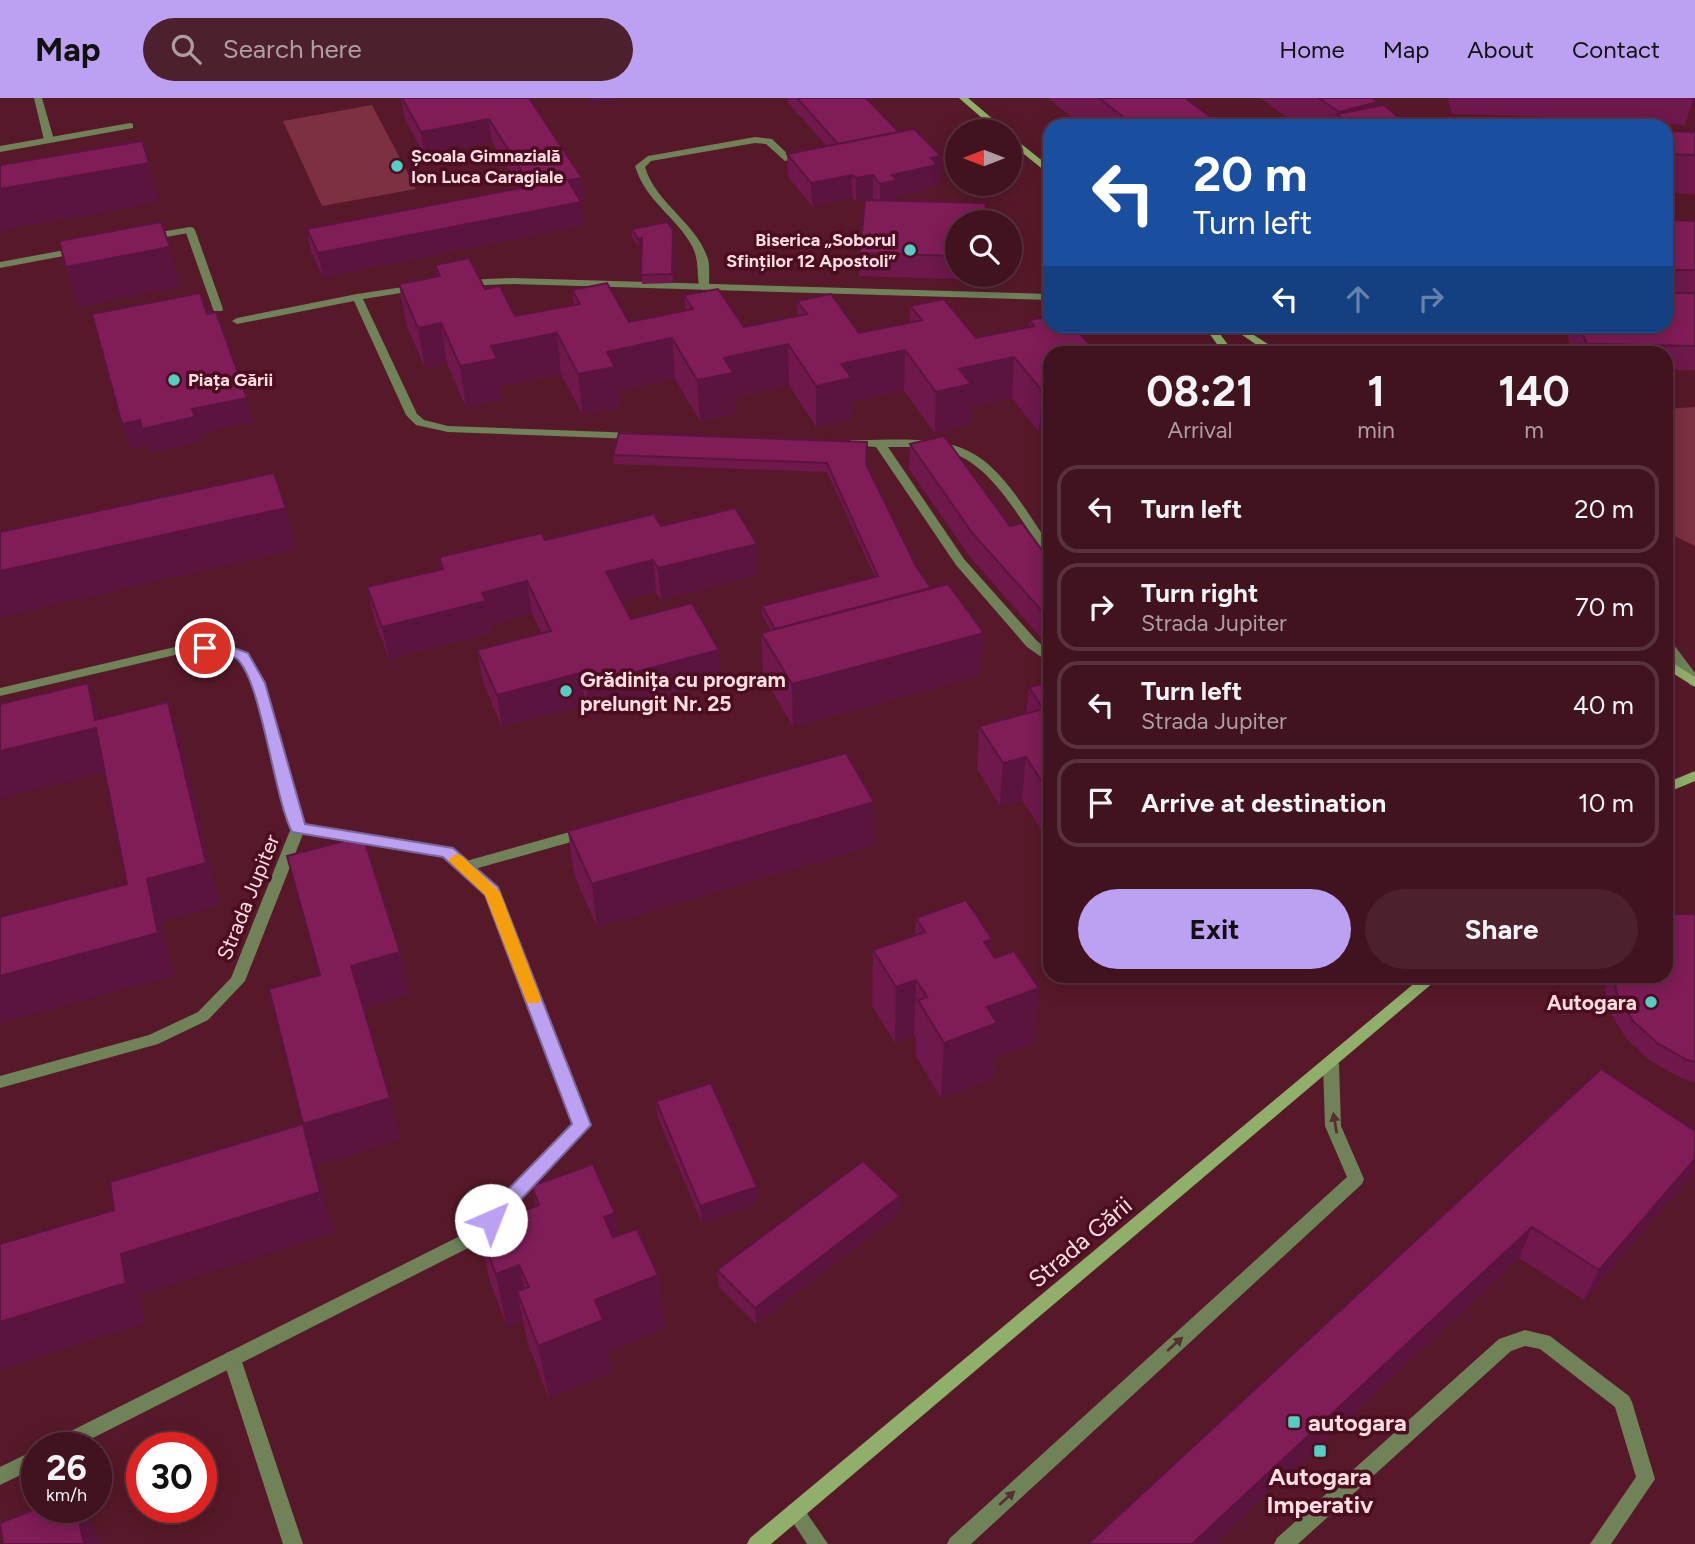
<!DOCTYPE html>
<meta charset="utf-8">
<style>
:root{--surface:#41131f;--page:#4c202c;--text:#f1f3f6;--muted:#ae9ea4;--line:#5a323d;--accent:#bca0f2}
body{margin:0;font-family:Figtree,sans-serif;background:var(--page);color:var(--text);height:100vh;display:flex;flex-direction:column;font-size:26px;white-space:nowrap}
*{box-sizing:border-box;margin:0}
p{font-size:23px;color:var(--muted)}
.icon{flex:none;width:38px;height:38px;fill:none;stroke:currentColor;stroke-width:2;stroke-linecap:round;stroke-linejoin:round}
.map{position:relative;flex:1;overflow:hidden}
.drawer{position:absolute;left:1043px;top:248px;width:630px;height:637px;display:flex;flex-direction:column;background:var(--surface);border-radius:21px;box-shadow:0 4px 18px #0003,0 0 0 2px var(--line)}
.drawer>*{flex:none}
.guide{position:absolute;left:1043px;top:21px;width:630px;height:214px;border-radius:21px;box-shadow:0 4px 18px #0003,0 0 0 2px var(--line);background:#1a4fa0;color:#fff;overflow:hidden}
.needle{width:46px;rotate:270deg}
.tools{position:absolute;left:945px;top:21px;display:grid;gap:14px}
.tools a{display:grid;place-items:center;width:77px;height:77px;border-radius:50%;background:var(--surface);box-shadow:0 4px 18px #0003,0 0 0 2px var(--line);font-size:35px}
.speed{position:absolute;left:21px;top:1334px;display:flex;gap:14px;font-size:35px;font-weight:700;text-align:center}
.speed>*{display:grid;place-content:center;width:91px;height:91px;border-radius:50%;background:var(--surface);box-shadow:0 4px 18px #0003,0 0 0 2px var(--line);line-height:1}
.speed small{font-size:18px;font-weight:400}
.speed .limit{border:10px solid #d22;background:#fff;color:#111}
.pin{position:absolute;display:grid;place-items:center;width:60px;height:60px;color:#fff;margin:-30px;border:4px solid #fff;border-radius:50%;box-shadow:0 2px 7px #0007}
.me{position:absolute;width:77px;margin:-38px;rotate:44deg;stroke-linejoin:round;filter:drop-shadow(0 0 5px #0008)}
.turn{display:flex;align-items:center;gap:24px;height:147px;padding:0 35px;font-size:32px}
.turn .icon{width:91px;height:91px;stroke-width:2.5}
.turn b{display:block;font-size:49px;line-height:60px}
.lanes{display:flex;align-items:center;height:66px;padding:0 35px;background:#0003;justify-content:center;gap:35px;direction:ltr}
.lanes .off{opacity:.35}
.eta{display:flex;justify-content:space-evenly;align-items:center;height:119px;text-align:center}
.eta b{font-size:42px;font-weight:700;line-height:49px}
.button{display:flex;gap:14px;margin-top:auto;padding:14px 35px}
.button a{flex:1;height:80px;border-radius:42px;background:var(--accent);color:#111;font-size:28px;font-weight:700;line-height:80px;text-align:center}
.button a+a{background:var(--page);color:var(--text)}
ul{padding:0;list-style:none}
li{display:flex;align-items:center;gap:21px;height:88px;margin:0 14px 10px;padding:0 21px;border:4px solid var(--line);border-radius:21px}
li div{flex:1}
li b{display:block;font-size:26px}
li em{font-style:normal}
header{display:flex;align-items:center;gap:42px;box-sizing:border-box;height:98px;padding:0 35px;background:var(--accent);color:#111}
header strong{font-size:33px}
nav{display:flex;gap:38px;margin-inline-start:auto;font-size:24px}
.search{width:490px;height:63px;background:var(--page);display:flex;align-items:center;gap:18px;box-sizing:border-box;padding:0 24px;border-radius:38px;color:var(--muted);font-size:26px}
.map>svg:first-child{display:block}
.green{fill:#7c3042}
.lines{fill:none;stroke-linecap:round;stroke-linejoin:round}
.lane{fill:#6f8258;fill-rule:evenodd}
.street{fill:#6f8258;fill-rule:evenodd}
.secondary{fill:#90af6a;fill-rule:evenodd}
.wall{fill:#6e184c}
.shaded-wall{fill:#5a143e}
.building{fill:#801c58;stroke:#5a143e;stroke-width:2}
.oneway{fill:#563030}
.route{fill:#bca0f2;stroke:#7a689d;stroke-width:2}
.slow{fill:#f59e0b}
.poi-dot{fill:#55cec5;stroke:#4b0d1f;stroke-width:2.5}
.labels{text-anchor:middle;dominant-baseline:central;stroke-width:7;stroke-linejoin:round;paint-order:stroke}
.far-poi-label{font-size:18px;font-weight:bold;fill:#ffdee2;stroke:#4b0d1f;text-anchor:start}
.poi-label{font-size:21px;font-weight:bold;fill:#ffdee2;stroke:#4b0d1f;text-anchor:start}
.street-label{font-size:21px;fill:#ffdee2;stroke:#4b0d1f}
.near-street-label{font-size:24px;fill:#ffdee2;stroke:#4b0d1f}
.near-poi-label{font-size:24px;font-weight:bold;fill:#ffdee2;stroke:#4b0d1f;text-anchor:start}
</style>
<header>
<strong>Map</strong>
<div class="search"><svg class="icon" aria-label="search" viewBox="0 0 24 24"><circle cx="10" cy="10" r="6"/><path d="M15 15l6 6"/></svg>Search here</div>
<nav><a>Home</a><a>Map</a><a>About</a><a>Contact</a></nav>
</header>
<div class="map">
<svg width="1695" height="1446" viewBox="0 0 1695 1446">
<rect width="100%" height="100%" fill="#571929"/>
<!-- green -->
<g class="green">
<path d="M372,7L416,91L322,108L283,23Z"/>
<path d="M1695,309V448L1666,434V311Z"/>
</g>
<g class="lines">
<!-- lane -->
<g class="lane">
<path d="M130,25L133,26V30L0,54V48Z"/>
<path d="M755,39L772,41L793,61L785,63L766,46L755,45L651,63L645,69C656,106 696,124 708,161C710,170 709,180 709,189L704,192L700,191C696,177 700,163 692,148C676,118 646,104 635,68L648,58Z"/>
<path d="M186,130L195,132L223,211L222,213H214L213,211L185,132Z"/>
<path d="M357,196L362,199L417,316L424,322L448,328L635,335L641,338L635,341L448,334L416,327L406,317L354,203L237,226L232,223L237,220Z"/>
<path d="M851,342C893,343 948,334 983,362C1011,384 1029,418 1050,447V459L1046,458C1022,425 993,368 952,355C932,348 909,349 888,349L964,461L1037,543L1050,554V565L1027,549L956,467L876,349L847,347L845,345Z"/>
<path d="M1666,542L1671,543L1695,575V588L1690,587L1666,555Z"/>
<path d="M584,730L589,731L591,735L589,739L464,774L457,769L459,765Z"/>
<path d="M1331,960L1337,962L1339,966L1341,1028L1364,1081L1362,1086L971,1446H947L950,1440L1347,1079L1325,1028L1323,966L1325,962Z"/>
<path d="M1525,1232L1550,1238L1629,1298L1632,1304L1655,1381L1611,1446H1590L1636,1379L1615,1309L1540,1251L1525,1248L1511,1253L1298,1446H1274L1277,1440L1499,1241Z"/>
<path d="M232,1253L238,1255L241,1261L303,1446H283L223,1261L226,1255Z"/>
<path d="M795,1405L802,1408L828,1446H807L786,1414L788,1408Z"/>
</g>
<!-- street -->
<g class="street">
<path d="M34,0H42L54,42L52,44L44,42Z"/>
<path d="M190,129L194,130V134L149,142L144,139L149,136Z"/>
<path d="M81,149L86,152L85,154L0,170V164Z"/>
<path d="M513,180L1050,196V202L513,186L464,188L459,185L464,182Z"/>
<path d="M416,187L421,190L420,192L357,202L352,199L357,196Z"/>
<path d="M226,547L248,555L265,585L304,726L453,750L497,790L589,1027L478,1145L75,1349H48L51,1343L466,1135L572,1025L486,797L444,758L303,736L245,883L208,922L158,946L0,990V978L149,937L198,914L231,880L291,730L251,585L238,561L225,555L175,557L0,598V590L175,549Z"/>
<path d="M37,1351V1369L0,1387V1369Z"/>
</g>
<!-- secondary -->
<g class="secondary">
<path d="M959,0H968L1007,33H997Z"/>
<path d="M1010,37L1050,69V77L1010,45Z"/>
<path d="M1204,228H1214L1235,256H1224Z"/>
<path d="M1229,228H1240L1283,256H1270Z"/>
<path d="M1666,561L1695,579V589L1666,571Z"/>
<path d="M1695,673V683L1666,695V685Z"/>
<path d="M1423,878H1441L771,1446H747L750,1440Z"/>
</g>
</g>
<!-- wall -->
<g class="wall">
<path d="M401,0H529L582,80L584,103H581L584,127L323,179L311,154L307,131L520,90L492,44L424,56L405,22Z"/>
<path d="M788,0H866L899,34L941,58L940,81L937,82L936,90L897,98V103L957,124V177H984V182L859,178L860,155L874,102L873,100L856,103L852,100L812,108L788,79L787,56L827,48L788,5Z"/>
<path d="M1048,0H1185L1223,28H1083Z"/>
<path d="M1260,0H1372L1378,4L1377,8L1397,18L1433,28H1299Z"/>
<path d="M1448,0H1695V5L1691,8L1685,27L1671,26L1670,29L1600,26L1599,24L1583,23L1582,20L1452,16Z"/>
<path d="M1666,33L1695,34V96L1666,95Z"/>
<path d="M1666,122L1695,123V272H1666V256H1574L1563,228H1666Z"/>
<path d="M632,131L673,132V185L642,186V148L639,149L632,139Z"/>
<path d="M435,167L485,191L515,218L574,207L572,192L629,224L685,212L684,197L744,229L798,218L797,203L859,235L910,224V208L976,240L1029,229V222L1097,254L1129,256H1050L1039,334L1012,300L970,309L969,327L935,335L904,293L852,304V321L816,329L789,287L734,299L735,316L700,323L675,281L618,293L619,309L583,317L561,276L501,288L503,302L466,309L447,266L425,270L406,226L399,186L437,179Z"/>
<path d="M1381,228H1439L1438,231L1388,230Z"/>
<path d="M867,344L866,367L916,468L931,490L984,535L981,577L793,629L763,577L761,535L771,532L762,517V508L875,479L827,374L614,366L613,357Z"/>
<path d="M910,346L1050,463V550L971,460L909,371Z"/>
<path d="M661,428L758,477L661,502L656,494L621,503L631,521L719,552L721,584L590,619L585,607L502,629L483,584L477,552L542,536L532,515L490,526L492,535L389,561L374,521L367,489L441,471L439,459L545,442Z"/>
<path d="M1050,584V745L1022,702L1000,708L977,671L979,628L1026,616L1029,589Z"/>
<path d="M568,733L874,747L597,829L574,776Z"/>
<path d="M1695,816V985L1679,979L1649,962L1626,940L1611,916L1605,892L1608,878H1666Z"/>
<path d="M916,820L992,841L991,854L1034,946L994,960L993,981L941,1000L916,958V941L914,938L895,945L872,908L873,852L915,838Z"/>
<path d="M1601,971L1694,1075L1584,1202L1519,1160L1214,1446H1088Z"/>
<path d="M656,1003L757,1089L758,1106L702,1125L658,1020Z"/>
<path d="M532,1088L615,1115L618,1138L658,1177L665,1231L608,1253L612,1275L549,1300L528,1246L523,1223L507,1229L490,1183L478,1130L536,1108Z"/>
<path d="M900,1098L899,1115L756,1226L719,1189L717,1172Z"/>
</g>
<!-- shaded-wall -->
<g class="shaded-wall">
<path d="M590,0H621L590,6Z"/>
<path d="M1693,0H1695V5L1691,8Z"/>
<path d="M1378,4L1374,28L1338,17L1339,14Z"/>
<path d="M489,21L492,44L424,56L421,34Z"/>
<path d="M941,58L940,81L937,82L936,90L897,98V105L880,109V86L892,77L931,60Z"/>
<path d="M149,65L159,104L0,133V91Z"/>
<path d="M852,77V100L812,108L811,85Z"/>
<path d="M873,77V100L856,103V80Z"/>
<path d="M582,80L584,103L570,105L568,82Z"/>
<path d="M581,104L584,127L323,179L318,155Z"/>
<path d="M642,140L643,148L639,149L638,141Z"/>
<path d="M170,149L180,189L78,209L66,169Z"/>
<path d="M441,225L447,266L425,270L418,230Z"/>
<path d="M557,235L561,276L501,288L503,302L466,309L460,268L491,248Z"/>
<path d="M672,240L675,281L618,293L619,309L583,317L578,276L607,254Z"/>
<path d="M788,246L789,287L734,299L735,316L700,323L697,282L724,260Z"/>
<path d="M905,252L904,293L852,304V321L816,329V288L841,266Z"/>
<path d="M1014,259L1012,300L970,309L969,327L935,335L936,294L959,271Z"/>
<path d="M1050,292V332L1039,334L1042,293Z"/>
<path d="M247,300L253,324L199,336L201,344L149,355L147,347L130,351L122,326Z"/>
<path d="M286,410L296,452L0,519V473Z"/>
<path d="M757,446L758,477L661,502L658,470Z"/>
<path d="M653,462L656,494L610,506L606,474Z"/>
<path d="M527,483L532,515L490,526L492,535L389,561L382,529L482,495Z"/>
<path d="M984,535L981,577L793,629L792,586Z"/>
<path d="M719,552L721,584L590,619L586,587Z"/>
<path d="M581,575L585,607L502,629L497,597Z"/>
<path d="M88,585L103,628L95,622Z"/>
<path d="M168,604L182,647L220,808L162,823L173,878L0,925V878L147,781Z"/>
<path d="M96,630L112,673L0,700V653Z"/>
<path d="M1026,659L1022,702L1000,708L1003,665Z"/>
<path d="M874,704V747L597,829L592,786Z"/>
<path d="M992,841L988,897L984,844Z"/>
<path d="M400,854L410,897L362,911L351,868Z"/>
<path d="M916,882L914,938L895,945L896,889Z"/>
<path d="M1039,890L1034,946L994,960L993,981L941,1000L944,945L987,909Z"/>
<path d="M390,1000L401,1042L317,1067L333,1135L139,1197L145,1225L0,1272V1224L121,1156L303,1026Z"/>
<path d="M1695,1061L1694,1075L1584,1202L1599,1172Z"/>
<path d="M757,1089L758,1106L702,1125L700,1108Z"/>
<path d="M900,1098L899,1115L756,1226L755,1210Z"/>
<path d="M615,1115L623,1168L604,1119Z"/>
<path d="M1532,1129L1519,1160L1214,1446H1192Z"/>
<path d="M519,1167L531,1220L517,1193L523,1223L507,1229L496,1176Z"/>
<path d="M658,1177L665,1231L608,1253L612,1275L549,1300L538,1248L595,1202Z"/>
<path d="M76,1409H81L102,1446H84Z"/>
</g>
<!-- building -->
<g class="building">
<path d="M402,0H529L582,80L568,82L581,104L318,155L307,131L531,88L489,21L421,34Z"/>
<path d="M797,0H866L899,34L838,46Z"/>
<path d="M1099,0H1185L1223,28H1135Z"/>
<path d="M1319,0H1372L1378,4L1339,14Z"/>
<path d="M1384,7L1397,18L1433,28H1351L1337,16Z"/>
<path d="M914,31L941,58L931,60L937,67L892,77L897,82L880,86L873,77L856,80L852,77L811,85L787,56Z"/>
<path d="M1666,33L1695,34V57L1666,56Z"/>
<path d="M142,43L149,65L0,91V67Z"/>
<path d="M865,102L986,105L985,124H957V158L860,155Z"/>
<path d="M1666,122L1695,123V172H1666Z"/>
<path d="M161,124L170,149L66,169L59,143Z"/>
<path d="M667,124L673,132L672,176L641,177L642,140L638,141L632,131Z"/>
<path d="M469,160L485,191L500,188L515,218L580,206L572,192L607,185L629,224L693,211L684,197L718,191L744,229L807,216L797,203L831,196L859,235L922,222L910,208L944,201L976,240L1034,228L1029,222L1050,218V228H1073L1097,254L1123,249L1129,256H1050V292L1042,293L1014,259L959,271L971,286L936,294L905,252L841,266L852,280L816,288L788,246L724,260L733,275L697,282L672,240L607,254L615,269L578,276L557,235L491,248L497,261L460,268L441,225L418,230L399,186L440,178L435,167Z"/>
<path d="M200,195L207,216L216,214L247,300L192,311L195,319L142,331L140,322L122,326L92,216Z"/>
<path d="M1666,195H1695V248L1587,246L1579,228H1666Z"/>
<path d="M619,335L867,344L866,366L916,468L931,490L775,531L762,508L878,478L827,365L613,357Z"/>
<path d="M944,338L1010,428L1022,425L1050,463V522L973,436L910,346Z"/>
<path d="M274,375L286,410L0,473V434Z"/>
<path d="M735,410L757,446L658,470L653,462L606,474L631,521L692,505L719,552L586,587L581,575L497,597L477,552L551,533L527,483L482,495L486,503L382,529L367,489L443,471L439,459L542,435L545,442L654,416L661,428Z"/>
<path d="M948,486L984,535L792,586L761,535Z"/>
<path d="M1050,584V696L1026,659L1003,665L979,628L1043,611L1029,589Z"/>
<path d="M88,585L95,622L168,604L206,765L147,781L158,835L0,878V819L127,786L96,630L0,653V606Z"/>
<path d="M846,655L874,704L592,786L568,733Z"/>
<path d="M363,738L400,854L351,868L390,1000L303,1026L269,891L320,877L287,758Z"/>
<path d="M966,802L992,841L984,844L995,860L1014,853L1039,890L987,909L997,925L944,945L918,902L927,899L916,882L896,889L873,852L925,834L916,820Z"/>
<path d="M1676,816H1695V964L1687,962L1657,945L1633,923L1618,899L1613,878H1666V818Z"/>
<path d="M1601,971L1695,1033V1061L1599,1172L1532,1129L1192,1446H1088Z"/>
<path d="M711,985L757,1089L700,1108L656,1003Z"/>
<path d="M303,1026L320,1094L121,1156L126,1185L0,1224V1146L114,1112L110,1084Z"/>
<path d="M863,1063L900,1098L755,1210L717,1172Z"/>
<path d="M593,1066L615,1115L604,1119L613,1139L637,1131L658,1177L595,1202L603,1222L538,1248L517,1193L529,1189L519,1167L496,1176L478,1130L539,1107L532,1088Z"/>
<path d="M41,1409H76L84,1446H3L0,1425Z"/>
</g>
<!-- one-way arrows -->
<defs><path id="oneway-solid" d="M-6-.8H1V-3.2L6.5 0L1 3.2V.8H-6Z" transform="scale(1.75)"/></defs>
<g class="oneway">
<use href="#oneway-solid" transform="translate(1335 1025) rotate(-100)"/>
<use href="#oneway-solid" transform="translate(1175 1246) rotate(-42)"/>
<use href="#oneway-solid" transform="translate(1007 1400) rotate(-42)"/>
</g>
<!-- route -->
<path class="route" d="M205,545L226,547L248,555L265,585L305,726L453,750L498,789L591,1027L497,1127L491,1130L484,1127L481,1122L484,1116L572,1026L485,797L443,759L292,734C274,700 261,581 237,561C227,553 211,556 200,553L198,550Z"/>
<!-- slow -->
<path class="slow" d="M456,756L462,758L500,794L541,901L539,905H527L485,797L448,762Z"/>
<!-- markers -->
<g class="poi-dot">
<circle cx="397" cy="68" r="7"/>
<circle cx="910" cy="152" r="7"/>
<circle cx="174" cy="282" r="7"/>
<circle cx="566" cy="593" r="7"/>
<circle cx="1651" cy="904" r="7"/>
<rect x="1287" y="1317" width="14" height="14" rx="3.5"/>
<rect x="1313" y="1346" width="14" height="14" rx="3.5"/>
</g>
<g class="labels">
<!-- far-poi labels -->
<g class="far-poi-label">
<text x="411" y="58">Școala Gimnazială<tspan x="411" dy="21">Ion Luca Caragiale</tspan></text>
<text x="896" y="142" text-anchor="end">Biserica „Soborul<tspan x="896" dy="21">Sfinților 12 Apostoli”</tspan></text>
<text x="188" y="282">Piața Gării</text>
</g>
<!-- poi labels -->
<g class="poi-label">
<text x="580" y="581">Grădinița cu program<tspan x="580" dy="24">prelungit Nr. 25</tspan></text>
<text x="1637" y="904" text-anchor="end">Autogara</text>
</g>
<!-- street labels -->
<g class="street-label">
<text transform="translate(248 799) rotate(-68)">Strada Jupiter</text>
</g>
<!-- near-street labels -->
<g class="near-street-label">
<text transform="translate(1080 1144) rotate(-40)">Strada Gării</text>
</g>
<!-- near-poi labels -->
<g class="near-poi-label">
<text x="1308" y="1324">autogara</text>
<text x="1320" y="1378" text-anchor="middle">Autogara<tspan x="1320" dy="28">Imperativ</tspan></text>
</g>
</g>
</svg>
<div class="tools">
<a><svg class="needle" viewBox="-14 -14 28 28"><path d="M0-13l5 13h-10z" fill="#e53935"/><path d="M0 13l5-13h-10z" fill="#ae9ea4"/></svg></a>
<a><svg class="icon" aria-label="search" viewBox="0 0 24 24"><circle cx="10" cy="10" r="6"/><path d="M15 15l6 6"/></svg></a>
</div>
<div class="speed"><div>26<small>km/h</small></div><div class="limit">30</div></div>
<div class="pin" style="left:205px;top:550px;background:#d93025"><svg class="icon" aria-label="arrive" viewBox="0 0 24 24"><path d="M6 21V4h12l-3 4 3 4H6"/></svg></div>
<svg class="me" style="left:491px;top:1122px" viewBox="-20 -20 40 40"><circle r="19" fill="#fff"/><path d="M0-13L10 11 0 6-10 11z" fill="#bca0f2"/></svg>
<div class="guide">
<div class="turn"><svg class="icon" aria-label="left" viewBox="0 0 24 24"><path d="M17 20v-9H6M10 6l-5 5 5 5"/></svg><div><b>20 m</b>Turn left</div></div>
<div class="lanes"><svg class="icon" aria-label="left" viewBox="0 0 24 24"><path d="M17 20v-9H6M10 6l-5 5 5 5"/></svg><svg class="icon off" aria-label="ahead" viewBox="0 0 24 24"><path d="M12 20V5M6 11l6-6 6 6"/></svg><svg class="icon off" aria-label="right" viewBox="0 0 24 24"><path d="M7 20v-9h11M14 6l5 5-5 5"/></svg></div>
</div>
<section class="drawer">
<div class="eta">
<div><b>08:21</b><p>Arrival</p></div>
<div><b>1</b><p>min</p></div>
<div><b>140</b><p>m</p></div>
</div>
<ul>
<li><svg class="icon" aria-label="left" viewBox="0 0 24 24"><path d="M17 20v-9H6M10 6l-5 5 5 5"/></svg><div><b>Turn left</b></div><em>20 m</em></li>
<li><svg class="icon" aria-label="right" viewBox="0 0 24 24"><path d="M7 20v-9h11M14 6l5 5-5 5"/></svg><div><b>Turn right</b><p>Strada Jupiter</p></div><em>70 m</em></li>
<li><svg class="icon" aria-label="left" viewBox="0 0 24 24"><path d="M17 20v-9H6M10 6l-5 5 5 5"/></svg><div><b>Turn left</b><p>Strada Jupiter</p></div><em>40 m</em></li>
<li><svg class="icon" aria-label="arrive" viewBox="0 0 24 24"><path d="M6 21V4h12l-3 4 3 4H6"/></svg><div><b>Arrive at destination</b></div><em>10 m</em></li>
</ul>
<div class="button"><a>Exit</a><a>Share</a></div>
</section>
</div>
